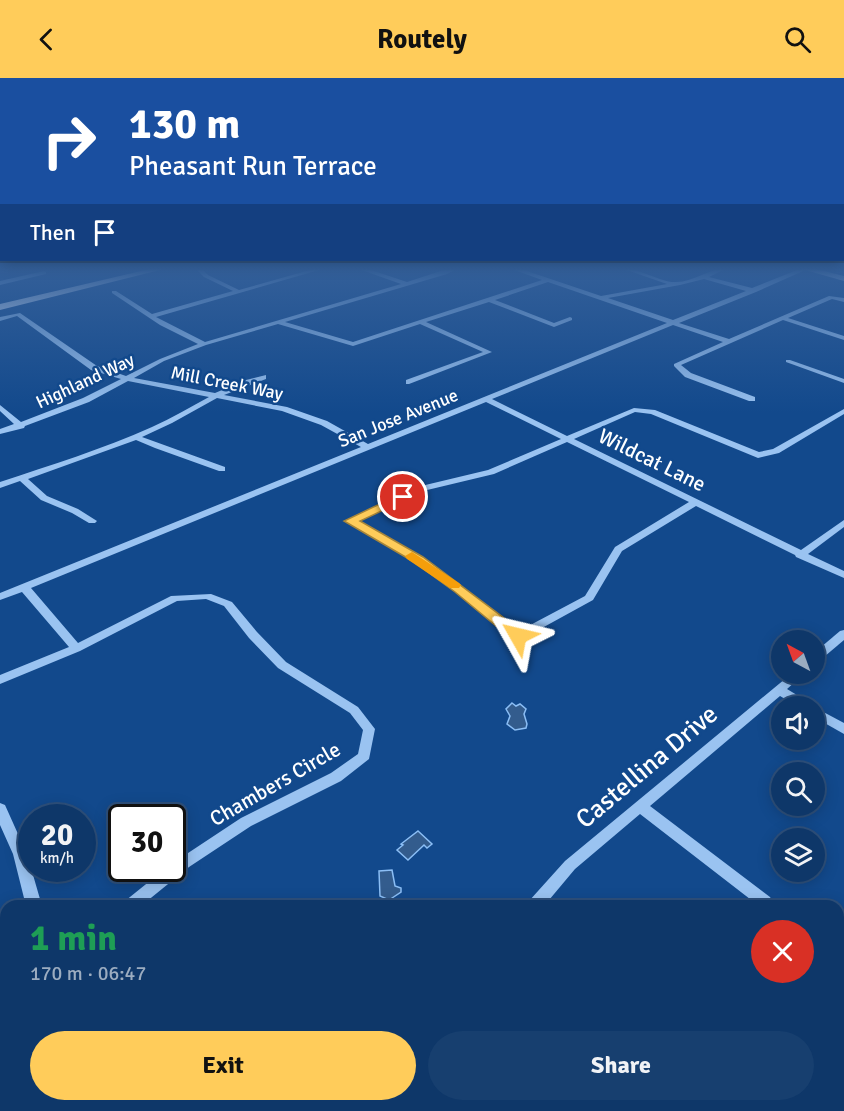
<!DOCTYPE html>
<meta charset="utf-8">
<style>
:root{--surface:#0e3769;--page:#173f6f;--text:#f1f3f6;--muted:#9bacc0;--line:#2e517d;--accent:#ffcc5a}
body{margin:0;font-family:Signika,sans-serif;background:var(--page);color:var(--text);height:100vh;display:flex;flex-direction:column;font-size:22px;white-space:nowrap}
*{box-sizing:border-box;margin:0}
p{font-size:20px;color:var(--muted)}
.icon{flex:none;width:33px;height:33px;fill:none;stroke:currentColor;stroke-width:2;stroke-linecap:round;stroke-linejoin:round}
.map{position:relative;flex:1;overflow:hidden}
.details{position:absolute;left:0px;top:822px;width:844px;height:212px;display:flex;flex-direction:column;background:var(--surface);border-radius:18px 18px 0 0;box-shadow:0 3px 15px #0003,0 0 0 2px var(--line)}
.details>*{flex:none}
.banner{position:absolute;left:0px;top:0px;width:844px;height:183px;box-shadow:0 3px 15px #0003,0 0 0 2px var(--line);background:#1a4fa0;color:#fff;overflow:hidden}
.needle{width:39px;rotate:319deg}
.fabs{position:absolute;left:771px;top:552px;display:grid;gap:12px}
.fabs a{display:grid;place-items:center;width:54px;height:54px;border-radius:50%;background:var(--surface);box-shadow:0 3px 15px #0003,0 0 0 2px var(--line);font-size:30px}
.speed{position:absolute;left:18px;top:726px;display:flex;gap:12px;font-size:30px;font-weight:700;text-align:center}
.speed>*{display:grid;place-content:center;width:78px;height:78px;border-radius:50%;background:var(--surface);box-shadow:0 3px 15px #0003,0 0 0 2px var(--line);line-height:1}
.speed small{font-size:15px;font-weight:400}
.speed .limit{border:3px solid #111;border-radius:9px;background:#fff;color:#111}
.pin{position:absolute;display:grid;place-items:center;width:51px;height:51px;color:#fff;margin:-26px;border:3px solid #fff;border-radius:50%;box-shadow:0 2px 6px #0007}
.me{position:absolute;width:66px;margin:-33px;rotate:307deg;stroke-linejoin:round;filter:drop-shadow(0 0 4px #0008)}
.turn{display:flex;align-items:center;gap:21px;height:126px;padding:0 30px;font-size:27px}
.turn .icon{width:78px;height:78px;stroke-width:2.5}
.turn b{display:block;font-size:42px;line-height:51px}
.then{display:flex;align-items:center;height:57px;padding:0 30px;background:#0003;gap:12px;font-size:22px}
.round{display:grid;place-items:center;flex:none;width:63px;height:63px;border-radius:32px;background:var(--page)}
.headline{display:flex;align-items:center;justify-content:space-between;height:102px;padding:0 30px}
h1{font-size:36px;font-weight:700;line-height:45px;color:#1e9e55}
.button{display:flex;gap:12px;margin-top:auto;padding:12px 30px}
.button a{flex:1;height:69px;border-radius:36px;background:var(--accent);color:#111;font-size:24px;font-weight:700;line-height:69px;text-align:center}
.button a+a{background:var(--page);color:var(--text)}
header{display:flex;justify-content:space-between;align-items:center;height:78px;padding:0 30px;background:var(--accent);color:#111;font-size:27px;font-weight:700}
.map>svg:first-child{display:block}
.water{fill:#335c8d;stroke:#8bbef5;stroke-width:1.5}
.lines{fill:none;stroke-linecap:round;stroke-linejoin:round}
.minor{fill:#9ac3f1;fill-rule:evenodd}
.major{fill:#e4efff;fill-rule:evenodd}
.route{fill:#ffcc5a;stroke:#a6853a;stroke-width:1.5}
.slow{fill:#f59e0b}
.labels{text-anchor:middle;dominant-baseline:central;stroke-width:5;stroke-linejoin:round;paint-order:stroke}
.far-street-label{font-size:18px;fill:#fff;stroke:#12498c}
.street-label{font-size:21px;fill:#fff;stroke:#12498c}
.near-street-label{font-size:26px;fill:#fff;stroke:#12498c}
</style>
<header><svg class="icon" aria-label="back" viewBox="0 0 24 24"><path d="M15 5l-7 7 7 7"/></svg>Routely<svg class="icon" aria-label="search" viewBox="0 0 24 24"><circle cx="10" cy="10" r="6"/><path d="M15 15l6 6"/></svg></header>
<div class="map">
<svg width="844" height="1033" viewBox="0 0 844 1033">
<rect width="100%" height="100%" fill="#12498c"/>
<!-- water -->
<g class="water">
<path d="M512,625L516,628L520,626L526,631L524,636L527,646L526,650L515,652L507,646L510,638L506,631Z"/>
<path d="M418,753L432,766L427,770L424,767L408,782L397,772L403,767L401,766Z"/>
<path d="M392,792L395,808L401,810V814L389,822L380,818L379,793Z"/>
</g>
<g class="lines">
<!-- minor -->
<g class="minor">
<path d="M317,190H326L156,239L205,264L401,206L356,190H365L407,204L450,190H458L447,196L285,244L353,264L542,202L509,190H518L601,218L667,206L621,190C640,190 661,205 676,204C694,204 710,190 727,190L709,199L752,210L802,190H810L756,214L679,245L729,261L829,218L844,220V224L832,221L788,240L844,258V262L783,242L681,287L691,295L755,319V323H749L685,299L674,288V286L723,264L673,247L492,321L567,358L634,330L655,332L759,374L773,371L844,331V336L779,375L758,380L651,336L635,334L574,361L801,472L844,442V449L808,476L844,493V500L796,479L795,477L696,428L622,473L593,522L522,561H514L455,513L414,484L345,443L417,409L488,392L561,361L486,324L31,510L78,565L171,518L211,516L232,524L257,554L286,584L358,629L375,651L369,681L341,703L251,748L189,789L141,828H122L125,823L166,790H172V786L179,781L241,740L331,695L358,676L363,652L350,635L278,590L249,560L224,528L206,521L177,523L80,573L0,606V597L69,569L22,514L0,522V515L361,369L321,347L282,333L217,320L172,345L142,359L225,389V393H219L155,370L136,362L28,401L47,418L78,431L97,443L95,445H89L72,435L41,422L20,403L0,410V404C51,387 103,371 152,349C172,340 190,329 209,319L128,303L89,324L25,348L24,350L0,356V351L14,346L0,333V327L21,344L83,320L121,301L91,292L17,238L0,243V239L20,235L97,288L126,298L160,281L198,266L160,247L112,215V213H116L152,236L233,213L204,199L198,193L199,192H203L208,197L239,212ZM704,201L746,213L673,242L608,220L680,207ZM548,204L667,245L368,366L327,343L287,329L224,317L266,301V297L246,302L215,315L134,300L164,283L206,267L278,246L353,268L420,246L483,274L406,302V306H409L492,274L426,244L489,224L554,249L572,242V240L570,239L554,245L495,222ZM567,364L689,424L615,469L585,518L519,553L463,509L422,480L357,443L423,413L494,396Z"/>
<path d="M44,193L46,194V196L0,207V203Z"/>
<path d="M786,282H790L844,301V305L786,284Z"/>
<path d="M844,552V562L818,584L814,585V575L840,553Z"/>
<path d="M791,596H804L787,611L810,625L812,628H797L780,618L650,728L770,819L773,824L771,828H759L640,736L575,791L544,828H526L529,823L565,783Z"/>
<path d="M814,629L844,645V656L814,639Z"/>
<path d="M0,725L5,727L27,776L42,828H26L13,776L0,747Z"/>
<path d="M427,1028H445L444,1033H426Z"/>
</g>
<!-- major -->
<g class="major">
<path d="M154,190H168L0,232V226Z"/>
<path d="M798,190H812L844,198V203Z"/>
</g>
</g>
<!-- sky -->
<linearGradient id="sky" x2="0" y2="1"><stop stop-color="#0a284d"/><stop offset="0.57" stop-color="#335f99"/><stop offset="1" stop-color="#335f99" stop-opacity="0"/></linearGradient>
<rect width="844" height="335" fill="url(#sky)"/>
<!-- route -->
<path class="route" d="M403,415L407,416V421L360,443L423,479L524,555L526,558L524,562H513L455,514L414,484L344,443Z"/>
<!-- slow -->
<path class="slow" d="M412,474L459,505L461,507L459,510H450L407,481L405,478Z"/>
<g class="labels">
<!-- far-street labels -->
<g class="far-street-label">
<text transform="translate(85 303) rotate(-25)">Highland Way</text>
<text transform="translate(227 305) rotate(11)">Mill Creek Way</text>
<text transform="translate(398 340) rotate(-22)">San Jose Avenue</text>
</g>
<!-- street labels -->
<g class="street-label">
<text transform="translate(652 382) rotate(26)">Wildcat Lane</text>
<text transform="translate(275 706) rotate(-30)">Chambers Circle</text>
</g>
<!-- near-street labels -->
<g class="near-street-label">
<text transform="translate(647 689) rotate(-40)">Castellina Drive</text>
</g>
</g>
</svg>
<div class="fabs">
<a><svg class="needle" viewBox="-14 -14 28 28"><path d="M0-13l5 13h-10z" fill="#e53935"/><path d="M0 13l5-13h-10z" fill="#9bacc0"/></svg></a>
<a><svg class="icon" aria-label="sound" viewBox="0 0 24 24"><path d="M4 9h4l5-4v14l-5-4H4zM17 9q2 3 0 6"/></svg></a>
<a><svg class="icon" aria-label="search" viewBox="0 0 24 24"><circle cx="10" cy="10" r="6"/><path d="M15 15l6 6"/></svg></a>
<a><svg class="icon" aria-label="layers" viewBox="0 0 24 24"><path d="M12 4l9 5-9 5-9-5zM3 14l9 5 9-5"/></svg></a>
</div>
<div class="speed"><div>20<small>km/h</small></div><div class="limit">30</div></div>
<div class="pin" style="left:403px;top:419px;background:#d93025"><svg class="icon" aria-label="arrive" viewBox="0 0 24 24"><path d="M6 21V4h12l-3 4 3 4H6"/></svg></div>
<svg class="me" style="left:518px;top:558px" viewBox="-20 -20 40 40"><path d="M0-17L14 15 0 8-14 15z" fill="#ffcc5a" stroke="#fff" stroke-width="4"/></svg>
<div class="banner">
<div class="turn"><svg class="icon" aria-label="right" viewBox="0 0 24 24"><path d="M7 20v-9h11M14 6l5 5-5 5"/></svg><div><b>130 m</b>Pheasant Run Terrace</div></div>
<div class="then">Then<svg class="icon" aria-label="arrive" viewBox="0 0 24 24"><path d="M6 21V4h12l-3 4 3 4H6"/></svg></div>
</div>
<section class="details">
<div class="headline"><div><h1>1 min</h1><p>170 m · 06:47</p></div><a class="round" style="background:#d93025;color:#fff"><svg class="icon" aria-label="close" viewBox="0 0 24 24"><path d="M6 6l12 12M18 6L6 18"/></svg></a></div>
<div class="button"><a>Exit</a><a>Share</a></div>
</section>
</div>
